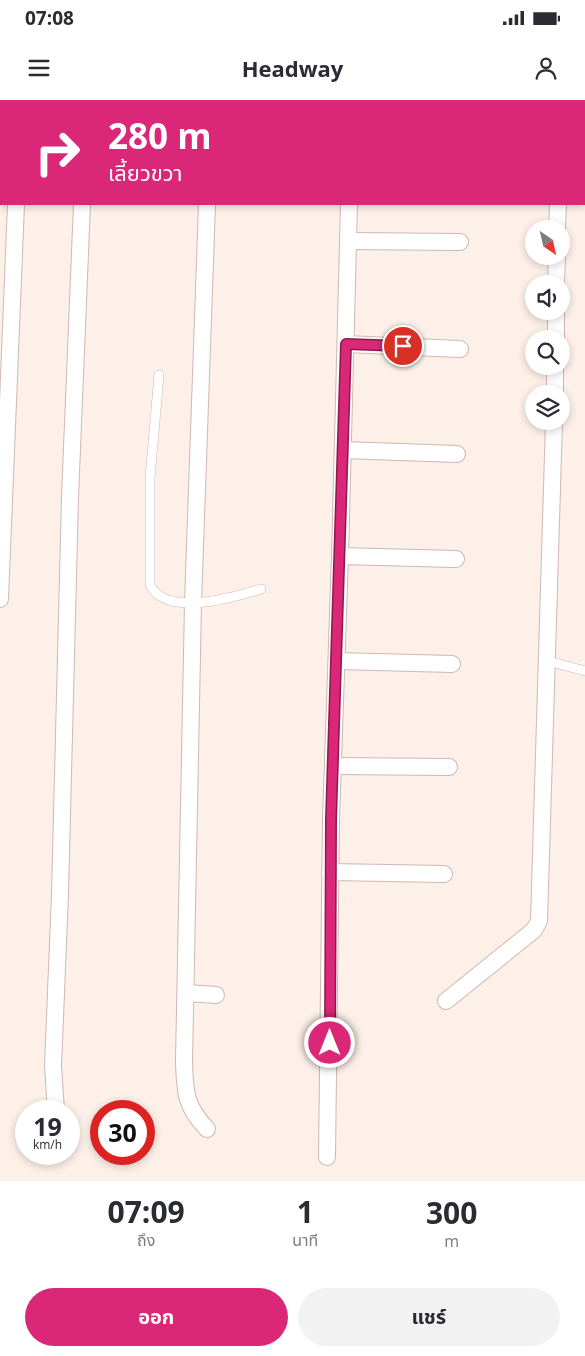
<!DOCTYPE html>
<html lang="th">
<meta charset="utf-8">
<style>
:root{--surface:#fff;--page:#f2f2f3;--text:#2b2b33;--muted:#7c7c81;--accent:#db2777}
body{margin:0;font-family:"Open Sans","Noto Sans Thai",sans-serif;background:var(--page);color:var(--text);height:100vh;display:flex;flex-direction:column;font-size:19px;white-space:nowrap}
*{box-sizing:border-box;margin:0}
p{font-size:16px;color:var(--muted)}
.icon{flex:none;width:28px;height:28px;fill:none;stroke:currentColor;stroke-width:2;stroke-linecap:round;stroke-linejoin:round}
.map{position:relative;height:1081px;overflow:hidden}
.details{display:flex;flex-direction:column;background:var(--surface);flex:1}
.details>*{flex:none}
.banner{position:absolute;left:0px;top:0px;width:585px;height:105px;box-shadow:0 2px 8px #0003;background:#db2777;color:#fff;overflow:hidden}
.needle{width:32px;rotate:146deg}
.fabs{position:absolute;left:525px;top:120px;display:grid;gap:10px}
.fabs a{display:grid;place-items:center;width:45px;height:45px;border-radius:50%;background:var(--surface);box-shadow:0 2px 8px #0003;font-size:25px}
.speed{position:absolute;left:15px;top:1000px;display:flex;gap:10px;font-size:25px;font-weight:700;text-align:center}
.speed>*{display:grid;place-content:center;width:65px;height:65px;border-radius:50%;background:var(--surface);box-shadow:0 2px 8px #0003;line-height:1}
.speed small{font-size:12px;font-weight:400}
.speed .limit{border:8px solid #d22;background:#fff;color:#111}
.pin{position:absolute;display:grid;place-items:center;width:42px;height:42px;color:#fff;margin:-21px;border:2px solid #fff;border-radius:50%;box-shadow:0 1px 5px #0007}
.me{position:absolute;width:55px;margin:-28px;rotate:0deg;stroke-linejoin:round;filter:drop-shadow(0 0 4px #0008)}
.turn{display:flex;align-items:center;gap:18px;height:105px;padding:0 25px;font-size:22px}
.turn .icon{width:65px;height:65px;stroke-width:2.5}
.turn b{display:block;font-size:35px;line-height:42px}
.eta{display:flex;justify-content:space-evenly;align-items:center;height:85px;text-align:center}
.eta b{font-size:30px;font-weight:700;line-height:35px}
.cta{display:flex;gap:10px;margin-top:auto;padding:10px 25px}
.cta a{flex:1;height:58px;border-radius:30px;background:var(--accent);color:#fff;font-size:20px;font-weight:700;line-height:58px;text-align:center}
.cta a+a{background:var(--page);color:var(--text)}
.status{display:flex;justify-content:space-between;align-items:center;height:35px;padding:0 25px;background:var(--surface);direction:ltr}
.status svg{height:14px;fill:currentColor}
header{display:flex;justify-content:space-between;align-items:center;height:65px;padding:0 25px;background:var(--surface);font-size:22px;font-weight:700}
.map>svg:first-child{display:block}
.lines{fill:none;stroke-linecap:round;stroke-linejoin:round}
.lane-casing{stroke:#cfb8b1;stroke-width:10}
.street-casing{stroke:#cfb8b1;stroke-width:18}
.lane{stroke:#fff;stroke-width:9}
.street{stroke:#fff;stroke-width:16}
.route-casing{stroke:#8e194d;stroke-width:12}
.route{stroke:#db2777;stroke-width:9}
</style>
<div class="status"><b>07:08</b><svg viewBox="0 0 49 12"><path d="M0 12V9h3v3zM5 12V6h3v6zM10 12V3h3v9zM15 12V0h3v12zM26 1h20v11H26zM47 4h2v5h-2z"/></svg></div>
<header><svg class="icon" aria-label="menu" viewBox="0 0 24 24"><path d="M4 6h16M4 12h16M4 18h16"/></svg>Headway<svg class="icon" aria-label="person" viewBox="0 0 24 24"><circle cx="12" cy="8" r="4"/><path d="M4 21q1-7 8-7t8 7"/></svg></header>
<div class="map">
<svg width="585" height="1081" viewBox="0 0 585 1081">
<rect width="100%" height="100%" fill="#fcf0e8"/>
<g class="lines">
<defs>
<g id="lane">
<path d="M316,0V1"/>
<path d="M67,1V0"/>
<path d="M159,275L150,378V485C167,518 234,497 261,489"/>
<path d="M548,561L585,571"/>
</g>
<g id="street">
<path d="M210,0V1"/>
<path d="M17,1V0"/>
<path d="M87,1V0"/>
<path d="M351,1V0"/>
<path d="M560,1V0"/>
<path d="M207,104L193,503L184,961C185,992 185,1006 207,1029"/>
<path d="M557,129L558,104"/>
<path d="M348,141L460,142"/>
<path d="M556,184L557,156"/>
<path d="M556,239V211"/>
<path d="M346,244L460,249"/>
<path d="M555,294V266"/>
<path d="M343,350L457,354"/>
<path d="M340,456L456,459"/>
<path d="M0,499L16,104"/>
<path d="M337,561L452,564"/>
<path d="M333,666L449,667"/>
<path d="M330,772L444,774"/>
<path d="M186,893L216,895"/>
<path d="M446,901L534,830L539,821L554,321"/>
<path d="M56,1011L53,966L60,794L70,397L82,104"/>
<path d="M327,1057L331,720L340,456L349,104"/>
</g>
</defs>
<!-- lane casing -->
<use href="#lane" class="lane-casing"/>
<!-- street casing -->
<use href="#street" class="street-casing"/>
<!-- lane -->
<use href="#lane" class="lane"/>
<!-- street -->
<use href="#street" class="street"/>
</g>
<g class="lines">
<defs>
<path id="route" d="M330,943L331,720L346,244L403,246"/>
</defs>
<!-- route casing -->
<use href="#route" class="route-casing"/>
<!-- route -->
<use href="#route" class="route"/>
</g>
</svg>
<div class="fabs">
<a><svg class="needle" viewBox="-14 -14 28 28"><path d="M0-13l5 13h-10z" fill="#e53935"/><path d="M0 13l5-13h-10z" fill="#7c7c81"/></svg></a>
<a><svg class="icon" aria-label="sound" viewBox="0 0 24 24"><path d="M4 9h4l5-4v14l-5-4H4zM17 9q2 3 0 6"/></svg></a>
<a><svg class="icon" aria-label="search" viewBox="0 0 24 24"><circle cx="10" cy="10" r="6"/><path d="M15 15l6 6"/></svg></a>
<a><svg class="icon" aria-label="layers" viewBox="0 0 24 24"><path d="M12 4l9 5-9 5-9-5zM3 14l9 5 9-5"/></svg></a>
</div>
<div class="speed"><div>19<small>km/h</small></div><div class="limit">30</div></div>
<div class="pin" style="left:403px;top:246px;background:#d93025"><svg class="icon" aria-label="arrive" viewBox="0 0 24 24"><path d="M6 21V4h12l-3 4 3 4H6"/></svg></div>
<svg class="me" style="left:330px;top:943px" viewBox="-20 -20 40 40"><circle r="17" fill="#db2777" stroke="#fff" stroke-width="3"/><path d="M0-11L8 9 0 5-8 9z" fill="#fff"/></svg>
<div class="banner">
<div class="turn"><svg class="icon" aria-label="right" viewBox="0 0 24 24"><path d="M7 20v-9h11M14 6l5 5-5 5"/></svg><div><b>280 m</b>เลี้ยวขวา</div></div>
</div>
</div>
<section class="details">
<div class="eta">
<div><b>07:09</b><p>ถึง</p></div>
<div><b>1</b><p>นาที</p></div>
<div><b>300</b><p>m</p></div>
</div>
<div class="cta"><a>ออก</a><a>แชร์</a></div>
</section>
